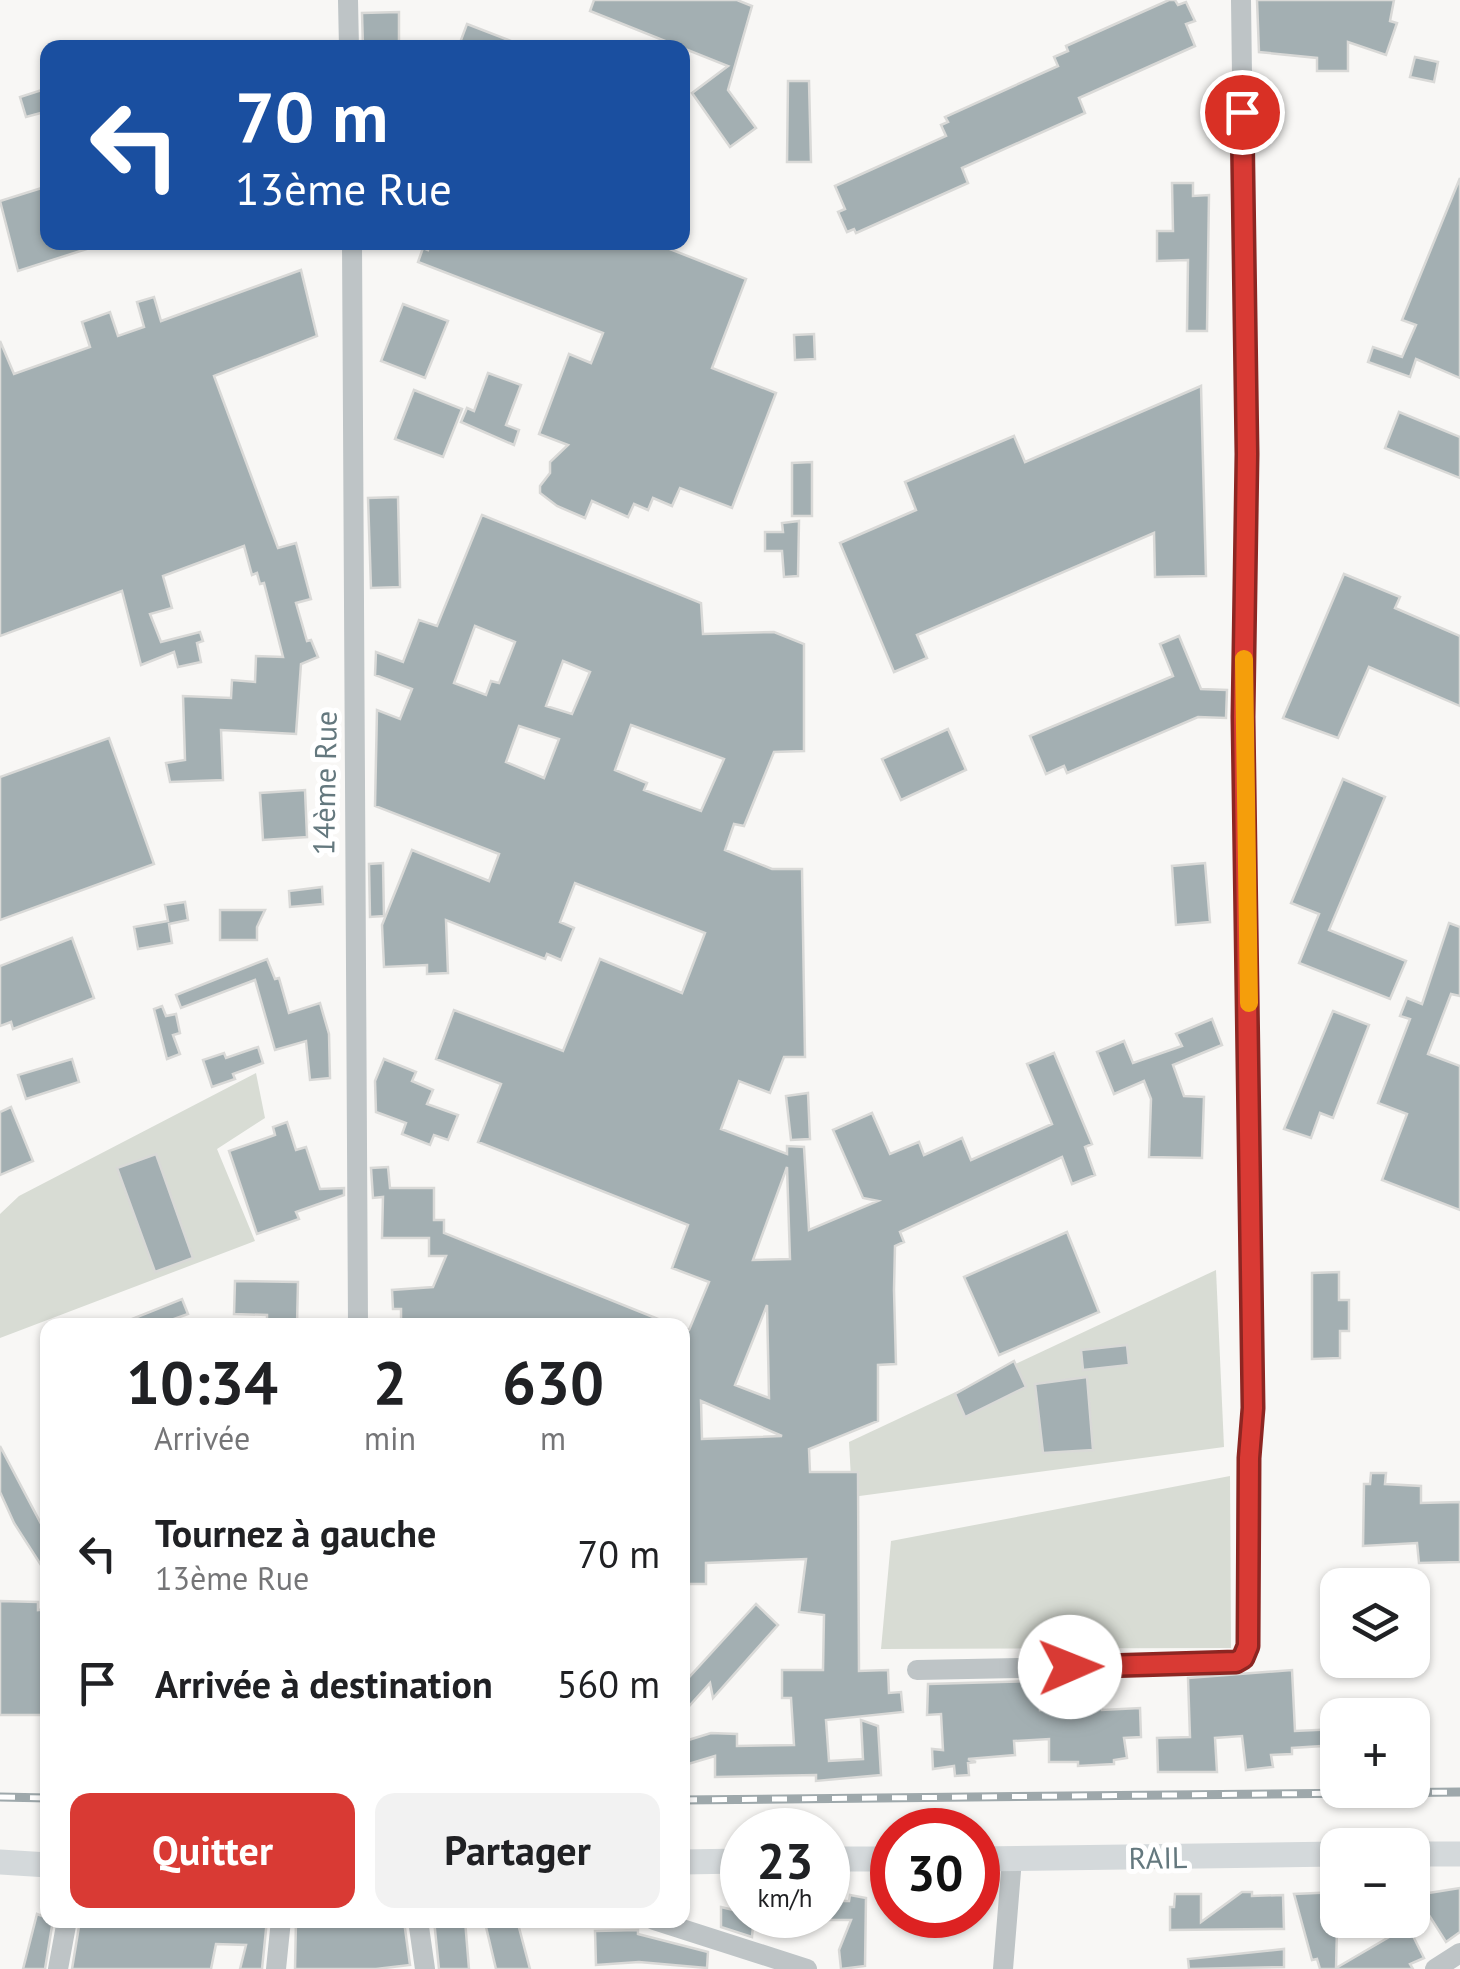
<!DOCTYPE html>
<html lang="fr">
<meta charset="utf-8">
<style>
:root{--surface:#fff;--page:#f2f2f2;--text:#202124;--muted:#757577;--accent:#d93a34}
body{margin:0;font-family:"PT Sans",sans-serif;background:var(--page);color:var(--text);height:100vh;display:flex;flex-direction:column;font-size:38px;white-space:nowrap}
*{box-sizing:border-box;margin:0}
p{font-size:32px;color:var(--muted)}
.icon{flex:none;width:55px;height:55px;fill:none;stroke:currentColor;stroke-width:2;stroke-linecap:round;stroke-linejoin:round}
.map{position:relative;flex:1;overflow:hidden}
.panel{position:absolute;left:40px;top:1318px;width:650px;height:610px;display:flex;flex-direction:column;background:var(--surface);border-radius:20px;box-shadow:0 2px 8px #0004}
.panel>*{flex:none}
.hud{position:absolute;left:40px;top:40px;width:650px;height:210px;border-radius:20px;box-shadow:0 2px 8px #0004;background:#1a4fa0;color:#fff;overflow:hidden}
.tools{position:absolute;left:1320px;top:1568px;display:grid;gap:20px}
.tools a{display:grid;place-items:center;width:110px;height:110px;border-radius:20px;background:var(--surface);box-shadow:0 2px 8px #0004;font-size:50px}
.speed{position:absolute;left:720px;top:1808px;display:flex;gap:20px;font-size:50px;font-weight:700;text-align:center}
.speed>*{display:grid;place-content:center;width:130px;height:130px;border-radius:50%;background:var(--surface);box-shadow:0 2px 8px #0004;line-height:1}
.speed small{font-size:25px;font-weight:400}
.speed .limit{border:15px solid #d22;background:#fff;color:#111}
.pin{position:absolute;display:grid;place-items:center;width:85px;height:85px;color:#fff;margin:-42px;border:5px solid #fff;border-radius:50%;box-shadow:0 2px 10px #0007}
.me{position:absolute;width:110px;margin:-55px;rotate:89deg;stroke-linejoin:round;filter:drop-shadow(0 0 8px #0008)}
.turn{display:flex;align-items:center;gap:35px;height:210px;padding:0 30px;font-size:45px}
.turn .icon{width:130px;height:130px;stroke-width:2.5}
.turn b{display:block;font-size:70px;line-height:85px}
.eta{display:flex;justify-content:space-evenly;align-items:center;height:170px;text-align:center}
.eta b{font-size:60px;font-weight:700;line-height:70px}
.cta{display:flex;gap:20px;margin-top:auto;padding:20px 30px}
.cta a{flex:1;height:115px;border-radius:20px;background:var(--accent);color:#fff;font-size:40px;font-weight:700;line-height:115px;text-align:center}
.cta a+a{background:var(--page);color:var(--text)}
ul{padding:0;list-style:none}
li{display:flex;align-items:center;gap:30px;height:130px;padding:0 30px}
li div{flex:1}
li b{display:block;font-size:38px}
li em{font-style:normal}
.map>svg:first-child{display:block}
.green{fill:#d8dcd4}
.building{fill:#a3afb2;stroke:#d9d9d7;stroke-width:2.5;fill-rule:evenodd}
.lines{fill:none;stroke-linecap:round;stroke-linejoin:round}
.minor{stroke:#bec4c6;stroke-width:20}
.major{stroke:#d4d9db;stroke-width:25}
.rail-casing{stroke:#9ea8ab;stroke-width:9}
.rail{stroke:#fff;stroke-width:5;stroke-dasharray:15;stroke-linecap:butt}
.route-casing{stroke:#8d2622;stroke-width:25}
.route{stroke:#d93a34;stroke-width:18}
.slow{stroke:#f59e0b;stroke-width:18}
.labels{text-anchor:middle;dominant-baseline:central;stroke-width:10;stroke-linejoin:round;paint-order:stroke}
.street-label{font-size:30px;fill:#64787e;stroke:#fff}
</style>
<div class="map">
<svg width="1460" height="1969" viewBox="0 0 1460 1969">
<rect width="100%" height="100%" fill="#f8f7f5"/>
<!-- green -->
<g class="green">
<path d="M256,1073L265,1118L217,1149L255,1241L0,1338V1214L19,1196Z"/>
<path d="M1216,1270L1224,1447L852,1497L849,1442Z"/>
<path d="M1230,1476L1231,1648L881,1649L891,1541Z"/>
</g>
<!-- building -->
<g class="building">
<path d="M594,0H737L752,6L728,90L756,128L730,147L692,93L728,66L590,11Z"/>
<path d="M1169,0H1175L1178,5L1186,2L1195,21L1186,24L1195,46L1079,98L1085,113L962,168L968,183L856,233L854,229L847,232L838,212L845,209L835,186L946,136L941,125L948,122L945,117L1058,66L1054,57L1068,51L1066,46Z"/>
<path d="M1257,0H1394L1390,21L1397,23L1386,55L1348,42V71H1317V58L1259,52Z"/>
<path d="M399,12V48H363L362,13Z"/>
<path d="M467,24L524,46V48H458Z"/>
<path d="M1415,57L1438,62L1434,82L1410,77Z"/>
<path d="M788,81H809L811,162H787Z"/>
<path d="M48,88V111L26,117L20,97Z"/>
<path d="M1460,178V378L1416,359L1410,377L1368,362L1373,347L1402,357L1416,325L1402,320Z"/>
<path d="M1172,183H1193V196L1209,195L1207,331H1187L1188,260L1157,261V231H1173Z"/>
<path d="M48,186V242H96V246L18,271L0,201Z"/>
<path d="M431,242H652L746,279L712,368L776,393L732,508L680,488L672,506L653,498L648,510L634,504L628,517L592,501L585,518L557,506L540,493V486L550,473V462L568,445L539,434L569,354L591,363L603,333L418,262L423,248L428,250Z"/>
<path d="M301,270L317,336L214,376L278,548L296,543L311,599L296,603L307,641L311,640L318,657L301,664L296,734L221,730L223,780L170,782L166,763L185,760L183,696L231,698L232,680L255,682L256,656L283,657L264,583L260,584L257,573L252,575L244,546L163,576L172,608L150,614L161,642L200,632L203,641L197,643L201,662L178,667L174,652L141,665L122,591L0,636V341L14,374L90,347L82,322L110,312L118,336L144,327L137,302L154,297L161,321Z"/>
<path d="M403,304L448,321L425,378L381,361Z"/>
<path d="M814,334L815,359L795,360L794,335Z"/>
<path d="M488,373L521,385L506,425L519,430L514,445L461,422L467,408L474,411Z"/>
<path d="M1201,386L1206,576L1155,577L1154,533L917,635L927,658L894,672L840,543L916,510L905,482L1014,436L1025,462Z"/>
<path d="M414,390L462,409L443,457L395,439Z"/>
<path d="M1399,412L1460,437V478L1385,448Z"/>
<path d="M812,462V516H792V463Z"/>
<path d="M398,497L400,587L371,588L368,498Z"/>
<path d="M482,515L701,603L703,634L774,632L804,644V751L774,752L744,826L734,824L725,850L772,869H802L805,1057H784L770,1093L739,1081L721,1129L787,1154V1146L804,1147L809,1230L878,1201L863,1198L833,1130L872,1113L890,1154L919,1142L924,1155L962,1138L971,1160L1052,1124L1027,1064L1054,1053L1092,1144L1085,1147L1095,1175L1072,1184L1062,1157L900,1232L904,1242L895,1246L894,1290L896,1364L878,1365V1421L809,1449L810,1472H858L859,1671L888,1670L889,1693L901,1692L903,1712L826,1720L829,1761L863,1759L861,1720L878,1726L881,1775L816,1781V1775L715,1777V1756L685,1765L682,1742L711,1733L737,1734V1746L794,1745L791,1698H782V1670H823L824,1615L799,1612L806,1559L706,1563V1584H682V1328L689,1330L709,1282L672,1268L688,1225L478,1142L501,1084L436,1059L454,1010L563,1051L600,959L682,993L705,933L575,883L560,922L574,928L561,960L547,954L545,959L446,920L448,973L427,974V965L384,967L382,925L412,850L489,881L499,854L375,806L377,710L400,719L412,689L375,675L376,652L403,662L419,620L437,626ZM475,626L515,642L499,683L491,681L486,695L454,683ZM563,661L590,672L572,714L546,706ZM631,725L724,759L701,811L644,790L647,783L615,770ZM519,726L559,739L544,778L506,762ZM787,1167L790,1259L753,1260ZM767,1305L769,1398L735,1385ZM701,1401L782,1436L702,1439Z"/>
<path d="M799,521L798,576L784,577L782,551H765V532H783L782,523Z"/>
<path d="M1344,574L1400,597L1395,608L1460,636V706L1369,667L1338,738L1283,718Z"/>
<path d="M1179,636L1201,689L1227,690L1226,718L1198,717L1067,773L1064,766L1046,774L1030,736L1173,676L1160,644Z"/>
<path d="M948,729L966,770L901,800L882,759Z"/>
<path d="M109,738L154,864L0,920V777Z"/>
<path d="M1343,779L1385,797L1329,930L1406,961L1390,999L1299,963L1319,914L1291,903Z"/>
<path d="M305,790L307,837L263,840L260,793Z"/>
<path d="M383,863L384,916L370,917L369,864Z"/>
<path d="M1205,863L1210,922L1176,925L1172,866Z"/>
<path d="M322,887L323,904L290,907L289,891Z"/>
<path d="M185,902L188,920L169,924L172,943L138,949L134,927L168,921L165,905Z"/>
<path d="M220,910H265L257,927V940H220Z"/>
<path d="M1449,923L1460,927V996L1451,994L1428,1054L1460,1066V1210L1382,1180L1407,1114L1378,1103L1410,1019L1400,1016L1407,998L1422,1004Z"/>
<path d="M72,938L94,998L13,1029L11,1022L0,1026V966Z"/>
<path d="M267,959L275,979L279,978L289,1013L320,1003L329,1034L330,1078L310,1080L306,1041L275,1050L255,980L181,1008L176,995Z"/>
<path d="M162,1006L166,1016L176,1014L180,1033L173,1035L180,1054L167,1059L154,1009Z"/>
<path d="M1333,1011L1369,1025L1333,1118L1320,1113L1311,1138L1284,1129Z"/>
<path d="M1212,1019L1222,1045L1173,1065L1184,1096L1204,1097L1202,1158L1149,1157L1151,1099L1144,1081L1114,1094L1097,1052L1124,1041L1133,1063L1182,1046L1176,1034Z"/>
<path d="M258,1047L263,1063L233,1074L235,1079L212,1087L203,1060L224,1053L226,1058Z"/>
<path d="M72,1059L79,1082L26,1099L18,1075Z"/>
<path d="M384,1059L416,1072L412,1081L433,1090L427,1104L458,1115L448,1140L434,1135L430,1145L402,1134L406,1123L376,1112L375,1081Z"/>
<path d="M808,1093L810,1139L791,1140L786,1096Z"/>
<path d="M11,1107L33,1161L0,1175V1112Z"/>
<path d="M287,1122L296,1150L306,1147L320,1189L344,1188V1195L296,1212L299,1219L257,1234L229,1151L275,1135L273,1127Z"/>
<path d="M156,1154L193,1258L155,1272L117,1168Z"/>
<path d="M388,1167L390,1188H434V1220H444V1233L673,1325H401V1309H393L392,1290L433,1287L446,1256H429V1238H382L383,1197L373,1198L371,1168Z"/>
<path d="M1067,1232L1099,1312L999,1355L964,1277Z"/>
<path d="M1339,1272V1300H1349V1331H1340V1358L1312,1359V1273Z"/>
<path d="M235,1281L298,1282L297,1325H267V1315L234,1314Z"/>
<path d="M182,1299L188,1314L174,1319L177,1325H117Z"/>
<path d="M1127,1345L1129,1365L1083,1370L1081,1350Z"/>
<path d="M1014,1361L1026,1387L965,1417L955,1394Z"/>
<path d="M1087,1377L1093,1450L1043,1453L1035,1384Z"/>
<path d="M0,1446L48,1537V1576L14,1523L0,1492Z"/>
<path d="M1371,1473H1386L1385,1484L1421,1486V1503L1460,1502V1562L1419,1563L1417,1543L1363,1546L1364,1484H1370Z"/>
<path d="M0,1601L38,1602V1610L48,1609V1715H0Z"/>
<path d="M756,1604L778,1625L713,1698L710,1683L682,1714V1685Z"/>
<path d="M1292,1670L1295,1731L1338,1729V1745L1292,1748V1754L1271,1755L1273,1767L1246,1770L1242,1736L1215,1738L1217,1772H1158L1157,1738L1190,1737L1188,1678Z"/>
<path d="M1102,1680V1710L1140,1708L1141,1737L1124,1738L1127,1758L1114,1760V1764L1078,1766V1762H1049V1739L1014,1741L1015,1755L968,1759L976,1762L968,1763L969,1775L955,1776L954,1766L933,1769L932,1749L943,1750L941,1714L927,1715L928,1684L1039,1681L1040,1710L1074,1706L1076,1681Z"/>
<path d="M1460,1888V1932L1446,1942L1416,1895Z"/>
<path d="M1242,1892H1252V1896L1283,1895L1284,1929L1170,1930V1907H1174L1175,1894H1201V1922Z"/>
<path d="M1338,1892L1336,1968L1408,1926L1424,1958L1410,1964L1413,1969H1320L1317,1959L1312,1960L1294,1894Z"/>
<path d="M850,1895L866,1898L865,1966L841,1969L839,1950L851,1920H828V1901H849Z"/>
<path d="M721,1907L754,1915L752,1937L721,1927Z"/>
<path d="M37,1914L53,1920L45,1969H23Z"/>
<path d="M80,1920H148L196,1925V1921L223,1926V1920H267L262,1969H240L246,1945L216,1944L211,1969H72Z"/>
<path d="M296,1920L404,1921L410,1965L376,1969H295Z"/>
<path d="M434,1920H465L469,1969H439Z"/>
<path d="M517,1920L530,1969H496L486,1927Z"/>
<path d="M638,1930V1934L708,1952L707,1968L639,1962L596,1965L595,1931Z"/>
<path d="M1284,1949V1967L1189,1969L1188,1959Z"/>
</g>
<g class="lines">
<!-- minor -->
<g class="minor">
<path d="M348,0L349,48"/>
<path d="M352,242L358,1325"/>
<path d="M917,1670L1222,1664L1243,1658L1249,1646V1459L1253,1409L1243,717L1247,454L1241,0"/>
<path d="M418,1920L425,1969"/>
<path d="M654,1920L807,1969"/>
<path d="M58,1969L67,1920"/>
<path d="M276,1969L281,1920"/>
<path d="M1003,1969L1012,1859"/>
<path d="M1435,1969L1460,1953"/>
</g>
<!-- major -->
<g class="major">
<path d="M1412,1854H1460"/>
<path d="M828,1859H892"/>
<path d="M978,1859L1338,1854"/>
<path d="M0,1862L48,1865"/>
<path d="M682,1862L742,1861"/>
</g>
<defs>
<g id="rail">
<path d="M0,1797L48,1798"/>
<path d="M682,1800L1460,1792"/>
</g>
</defs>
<!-- rail casing -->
<use href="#rail" class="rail-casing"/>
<!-- rail -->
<use href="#rail" class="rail"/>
</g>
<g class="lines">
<defs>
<path id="route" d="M1070,1667L1236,1662L1243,1658L1248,1646L1249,1458L1253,1408L1243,717L1247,454L1242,112"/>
</defs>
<!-- route casing -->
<use href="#route" class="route-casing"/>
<!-- route -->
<use href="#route" class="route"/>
<!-- slow -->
<path class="slow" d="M1244,659L1249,1003"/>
</g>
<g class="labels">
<!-- street labels -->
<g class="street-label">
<text transform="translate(324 783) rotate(-89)">14ème Rue</text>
<text transform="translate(1158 1857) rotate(-1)">RAIL</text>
</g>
</g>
</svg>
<div class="tools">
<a><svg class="icon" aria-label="layers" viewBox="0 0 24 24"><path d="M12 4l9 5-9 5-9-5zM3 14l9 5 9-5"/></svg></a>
<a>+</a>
<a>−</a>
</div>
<div class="speed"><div>23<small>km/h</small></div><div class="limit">30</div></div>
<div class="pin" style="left:1242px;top:112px;background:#d93025"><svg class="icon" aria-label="arrive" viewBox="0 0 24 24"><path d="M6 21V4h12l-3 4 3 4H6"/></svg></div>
<svg class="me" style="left:1070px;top:1667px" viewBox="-20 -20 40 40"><circle r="19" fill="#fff"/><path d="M0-13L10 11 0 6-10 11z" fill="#d93a34"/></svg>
<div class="hud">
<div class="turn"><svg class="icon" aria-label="left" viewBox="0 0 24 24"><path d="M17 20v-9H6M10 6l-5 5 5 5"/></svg><div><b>70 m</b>13ème Rue</div></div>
</div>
<section class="panel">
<div class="eta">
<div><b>10:34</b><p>Arrivée</p></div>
<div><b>2</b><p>min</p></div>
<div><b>630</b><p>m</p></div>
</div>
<ul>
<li><svg class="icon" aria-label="left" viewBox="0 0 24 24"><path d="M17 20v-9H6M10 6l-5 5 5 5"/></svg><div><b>Tournez à gauche</b><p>13ème Rue</p></div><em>70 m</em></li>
<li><svg class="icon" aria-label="arrive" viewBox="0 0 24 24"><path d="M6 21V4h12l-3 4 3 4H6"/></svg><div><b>Arrivée à destination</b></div><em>560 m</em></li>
</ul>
<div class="cta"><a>Quitter</a><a>Partager</a></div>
</section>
</div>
